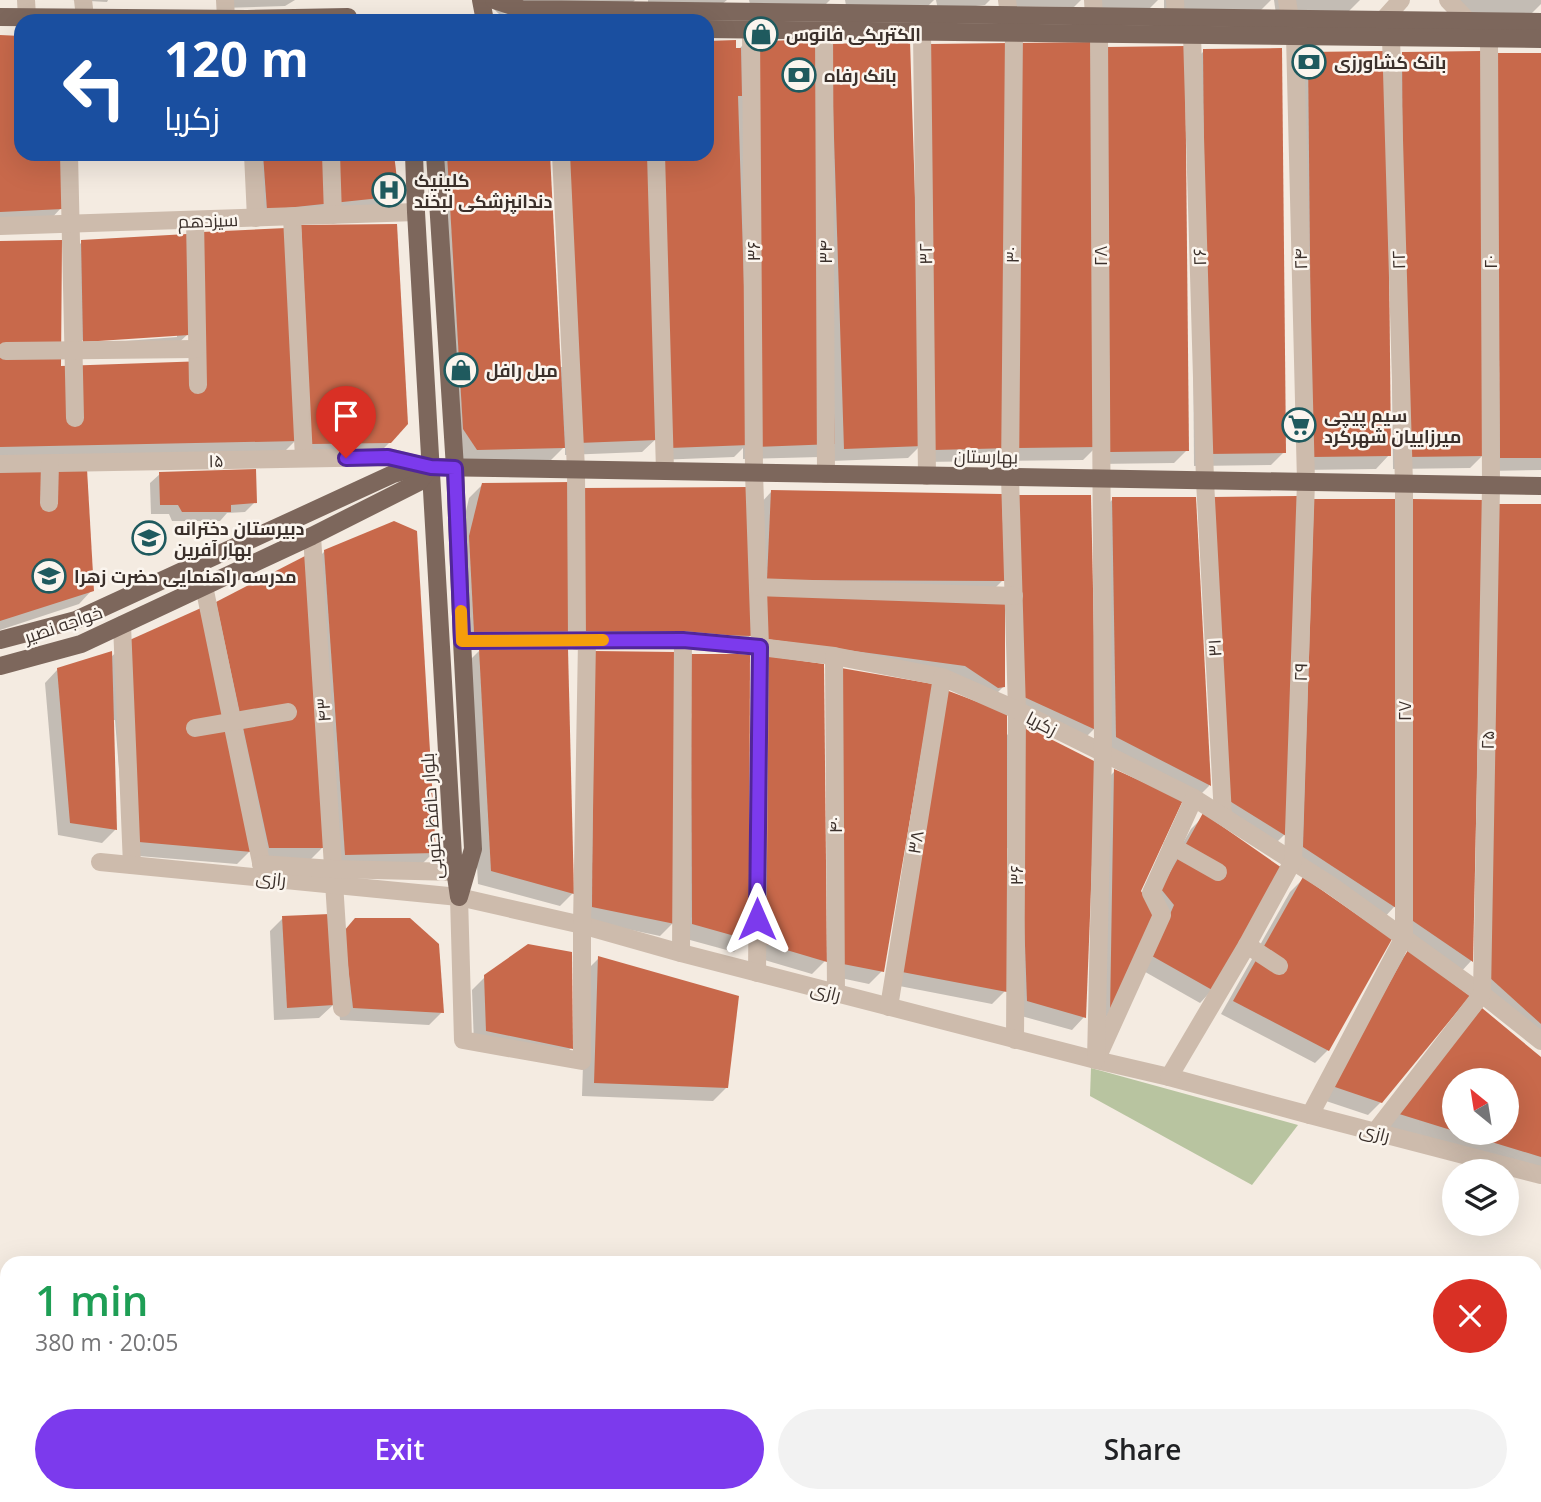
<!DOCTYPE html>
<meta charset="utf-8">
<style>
:root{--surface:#fff;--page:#f2f2f2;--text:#202124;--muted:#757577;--accent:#7c3aed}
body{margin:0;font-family:"Open Sans",Cairo,sans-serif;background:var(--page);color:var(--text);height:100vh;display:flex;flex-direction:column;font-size:26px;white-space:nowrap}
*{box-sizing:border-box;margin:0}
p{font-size:23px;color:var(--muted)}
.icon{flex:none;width:38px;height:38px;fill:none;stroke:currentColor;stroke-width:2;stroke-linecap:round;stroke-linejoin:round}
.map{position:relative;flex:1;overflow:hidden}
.panel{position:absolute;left:0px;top:1256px;width:1542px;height:247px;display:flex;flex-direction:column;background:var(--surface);border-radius:21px 21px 0 0;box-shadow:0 7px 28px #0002}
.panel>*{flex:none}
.guide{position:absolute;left:14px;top:14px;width:700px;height:147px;border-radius:21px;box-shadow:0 7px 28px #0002;background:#1a4fa0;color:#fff;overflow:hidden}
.needle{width:46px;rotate:330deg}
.fabs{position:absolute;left:1442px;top:1068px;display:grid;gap:14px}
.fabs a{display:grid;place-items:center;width:77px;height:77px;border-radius:50%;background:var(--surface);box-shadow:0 7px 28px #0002;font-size:35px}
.pin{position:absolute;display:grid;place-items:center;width:60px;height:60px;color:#fff;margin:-72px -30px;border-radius:50% 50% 50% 0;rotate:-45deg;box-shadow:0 0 7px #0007}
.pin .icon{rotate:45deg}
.me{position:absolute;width:77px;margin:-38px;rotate:0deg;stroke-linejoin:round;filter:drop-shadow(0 0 5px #0008)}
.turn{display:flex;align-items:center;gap:24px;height:147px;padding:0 35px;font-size:32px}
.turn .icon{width:91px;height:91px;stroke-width:2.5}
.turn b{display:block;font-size:49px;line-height:60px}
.round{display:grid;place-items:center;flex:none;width:74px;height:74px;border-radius:37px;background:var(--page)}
.head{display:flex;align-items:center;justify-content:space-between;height:119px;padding:0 35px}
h1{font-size:42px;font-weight:600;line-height:52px;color:#1e9e55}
.primary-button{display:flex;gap:14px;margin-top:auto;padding:14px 35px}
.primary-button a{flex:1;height:80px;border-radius:42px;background:var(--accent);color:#fff;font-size:28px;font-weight:600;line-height:80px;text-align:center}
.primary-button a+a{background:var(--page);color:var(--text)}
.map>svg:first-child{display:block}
.green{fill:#b8c4a0}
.shadow{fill:#0003;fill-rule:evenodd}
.building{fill:#c8694b}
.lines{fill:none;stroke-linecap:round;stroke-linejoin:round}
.minor{stroke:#cdbbac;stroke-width:18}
.major{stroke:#7d675c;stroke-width:18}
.route-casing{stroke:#51269a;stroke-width:18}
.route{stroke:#7c3aed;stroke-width:12}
.slow{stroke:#f59e0b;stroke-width:12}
.labels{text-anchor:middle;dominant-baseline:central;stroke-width:5;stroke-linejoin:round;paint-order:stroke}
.poi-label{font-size:18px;font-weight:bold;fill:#3b302b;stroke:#fbf5ee;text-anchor:start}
.street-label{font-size:18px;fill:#3b302b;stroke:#fbf5ee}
</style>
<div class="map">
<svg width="1541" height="1502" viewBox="0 0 1541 1502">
<rect width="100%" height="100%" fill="#f4ebe1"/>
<!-- green -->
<path class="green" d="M1091,1068L1298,1125L1252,1185L1090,1096Z"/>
<!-- shadow -->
<g class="shadow">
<path d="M71,0H108L107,2Z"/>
<path d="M220,0H295L285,6L221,8Z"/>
<path d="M484,0H635L626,9L525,12L499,14Z"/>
<path d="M648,0H727L722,4L648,3Z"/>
<path d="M749,0H830L824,6L750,4Z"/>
<path d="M845,0H934L921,13L847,11Z"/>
<path d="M936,0H990L985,5L938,10Z"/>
<path d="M999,0H1081L1074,7L1000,6Z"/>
<path d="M1088,0H1158L1148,10H1089Z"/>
<path d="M1164,0H1271L1258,13H1164Z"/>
<path d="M1274,0H1360L1348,12L1276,14Z"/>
<path d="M1454,0H1541V4L1529,16L1457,19Z"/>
<path d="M0,37L21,38V154H59L61,208L48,222L0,224Z"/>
<path d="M821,41L917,302L1187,450L1174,463L1097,464V446L1083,460L1006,461V453L998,461L921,462V445L908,458L831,461L820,457L743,459V448L734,457L657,460V438L642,452L565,455V446L550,461L464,462L451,442L436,154H549L559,367H562L707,154V43L738,50L744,44Z"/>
<path d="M1204,51L1284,452L1271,465L1194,466L1191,64Z"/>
<path d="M1309,54L1386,70L1402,54L1483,455L1470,468L1393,469L1390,188H1387L1389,455L1376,469L1300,470L1296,67Z"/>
<path d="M1541,54V470L1488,471Z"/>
<path d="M250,154H392L397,196L384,209L254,222Z"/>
<path d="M82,242L188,334L174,347L70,355L69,255ZM177,334V337L74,345V341Z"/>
<path d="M0,243L60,368L390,442L376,456H298L297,439L283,453L0,459Z"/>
<path d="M0,472L92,590L79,604L0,630Z"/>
<path d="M160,474L255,502L245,512L227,513L220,521H172L169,514H151L150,483Z"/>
<path d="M482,485L750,612L1003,603L1004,686L990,700L951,678L753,633L737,649L567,632L462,644L457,550L469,498Z"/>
<path d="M772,491L1003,580L990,593H754L759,505Z"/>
<path d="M1089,497L1094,729L1081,742L1012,710Z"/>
<path d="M1296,498L1284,835L1271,848L1215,813Z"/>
<path d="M1113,499H1195L1209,786L1197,798L1103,751L1100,512Z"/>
<path d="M1397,501L1394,907L1382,920L1290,861L1302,514Z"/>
<path d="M1414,501L1481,502L1471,961L1459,974L1401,935V514Z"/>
<path d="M1541,505V1049L1477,990Z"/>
<path d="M325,551L434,852L421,865L332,867L311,565Z"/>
<path d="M217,604L322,848L309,861L256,860L250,851L237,864L126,855L115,720H112L115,830L102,843L58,835L45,683L58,669L110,658L124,645Z"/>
<path d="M479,651L573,893L560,906L478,884L466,664Z"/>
<path d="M582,666L673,923L660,936L579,919Z"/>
<path d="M679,669L747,939L734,952L679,937Z"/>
<path d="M754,671L825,961L812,974L751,956Z"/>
<path d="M828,683L882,971L869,984L831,976Z"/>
<path d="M1018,724L1084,1017L1072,1030L1014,1014L1009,848H1005V991L992,1004L889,984L1006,736Z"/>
<path d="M1115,771L1139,891L1109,1014L1098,1025L1102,784Z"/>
<path d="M1204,816L1213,989L1200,1003L1140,969L1149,903L1191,829Z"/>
<path d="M1303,879L1328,1050L1315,1063L1221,1014L1290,892Z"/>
<path d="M283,918L442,1012L429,1025L340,1020L333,958V1005L319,1018L274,1020L270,931Z"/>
<path d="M1408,952L1381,1102L1368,1115L1320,1099L1395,965Z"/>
<path d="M599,958L727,1087L713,1101L582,1096L586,971Z"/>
<path d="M485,977L571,1048L558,1061L474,1044L472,990Z"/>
<path d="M1469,1023L1541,1060V1168L1385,1126ZM1454,1080H1507V1132H1454Z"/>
</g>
<!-- building -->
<g class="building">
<path d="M0,35L21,36V154H61L63,209L0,212Z"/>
<path d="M822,39L835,444L756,447L743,42Z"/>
<path d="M736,40V48H741L742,96H738L749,445L670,448L660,154H707V41Z"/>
<path d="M910,41L923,446L844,449L831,44Z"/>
<path d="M1094,42L1098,447L1018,448L1015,43Z"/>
<path d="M1009,43L1013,448L934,450L930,44Z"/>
<path d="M1185,46L1189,451L1110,452L1106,47Z"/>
<path d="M1282,48L1286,453L1207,454L1203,49Z"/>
<path d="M1387,51L1391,456L1312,457L1308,52Z"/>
<path d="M1481,51L1485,456L1405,457L1402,52Z"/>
<path d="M1496,53H1541V458H1500Z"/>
<path d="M263,154H394L399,196L267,210Z"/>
<path d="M447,154H550L565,448L477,450L463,429Z"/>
<path d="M569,154H648L657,440L578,443Z"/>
<path d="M397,224L408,424L391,443L311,444L301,225Z"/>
<path d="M286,228L298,441L0,447V241L62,240L61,366L206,361L202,232Z"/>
<path d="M187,234L189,335L83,342L81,240Z"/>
<path d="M87,469L94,591L0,621V470Z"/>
<path d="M256,469L257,503L231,505V512H182L178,505H160L159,472Z"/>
<path d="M571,482L569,632H474L469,536L482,483Z"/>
<path d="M750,487L752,636L583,631L582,488Z"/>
<path d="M771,490L1002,494L1005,581L767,580Z"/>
<path d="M1017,495H1091L1096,730L1024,697Z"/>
<path d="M1298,496L1286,836L1228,800L1213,497Z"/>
<path d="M1112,497H1196L1211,786L1116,737Z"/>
<path d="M1314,499H1398L1396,908L1303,847Z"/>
<path d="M1413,499L1483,500L1473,962L1413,921Z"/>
<path d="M1497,504H1541V1024L1489,977Z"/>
<path d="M394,521L417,531L436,853L345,855L324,550Z"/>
<path d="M305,556L324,848H269L216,602Z"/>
<path d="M765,595L1005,602V687L998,688L965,666L766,639Z"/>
<path d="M201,608L252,852L139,842L123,643Z"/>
<path d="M479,649H568L574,894L491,871Z"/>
<path d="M112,651L117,830L70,823L57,668Z"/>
<path d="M594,651L675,652V924L592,907Z"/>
<path d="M691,654H750L749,940L692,924Z"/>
<path d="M767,656L824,664L827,962L763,943Z"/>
<path d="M841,668L933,684L884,972L843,964Z"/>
<path d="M946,690L1007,713V992L902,972Z"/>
<path d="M1017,722L1096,762L1086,1018L1027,1001Z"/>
<path d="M1114,769L1183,800L1141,891L1154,914L1110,1015Z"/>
<path d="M1203,813L1282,868L1214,991L1152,956L1174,905L1161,889Z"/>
<path d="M1303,877L1392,939L1329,1051L1233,1001Z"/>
<path d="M330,914L334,1005L287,1008L282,916Z"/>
<path d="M355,918H410L439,944L444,1013L353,1008L344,931Z"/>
<path d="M528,944L572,952L573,1049L486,1031L484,975Z"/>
<path d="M1408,950L1470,996L1382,1103L1332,1086Z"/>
<path d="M598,956L739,996L728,1088L594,1083Z"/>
<path d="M1482,1008L1541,1057V1157L1462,1133L1507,1132V1080H1454V1131L1396,1113Z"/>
</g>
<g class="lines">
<!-- minor -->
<g class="minor">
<path d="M26,0L27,17"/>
<path d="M83,0L85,17"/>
<path d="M225,0L226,18"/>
<path d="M1007,0L1009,15"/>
<path d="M1093,0L1094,16"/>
<path d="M1175,0L1176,17"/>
<path d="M1287,0L1290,18"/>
<path d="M1448,0L1468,21"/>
<path d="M1384,19L1401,0"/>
<path d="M751,29L754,473L760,647L757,973"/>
<path d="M824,30L826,474"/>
<path d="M922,31L927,476"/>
<path d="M1014,32L1010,477L1017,710L1015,1040"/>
<path d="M1192,34L1205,481L1223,816"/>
<path d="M69,154L75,418"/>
<path d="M253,154L256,218"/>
<path d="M331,154L333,215"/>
<path d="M561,154L576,470L577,641"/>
<path d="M656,154L665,471"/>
<path d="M292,217L304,458"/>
<path d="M195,220L198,385"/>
<path d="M0,226L416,212"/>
<path d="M6,351L196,349"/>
<path d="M0,464L388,457L429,467"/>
<path d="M49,503L50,463"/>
<path d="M312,536L342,1008"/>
<path d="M204,586L264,877"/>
<path d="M758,587L1014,596"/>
<path d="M122,625L132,865"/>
<path d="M462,641L683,640L760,647L834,656L942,677L1017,710L1194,798L1332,886L1482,994L1541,1041"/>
<path d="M834,656L836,993"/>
<path d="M195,728L288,712"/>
<path d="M1172,846L1218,872"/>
<path d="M100,862L459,897L582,925L681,953L1096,1060L1169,1077L1310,1115L1541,1175"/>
<path d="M261,864L333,869L456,872"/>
<path d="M459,897L463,1040L582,1061V925L587,641"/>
<path d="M1247,945L1279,966"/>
<path d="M681,953L683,640"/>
<path d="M889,1007L942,677"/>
<path d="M1099,1054L1162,915L1151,893L1194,798"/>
<path d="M1096,1060L1103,753L1099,33"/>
<path d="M1169,1077L1247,945L1293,861L1306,482L1295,36"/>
<path d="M1310,1115L1404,937V484L1391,37"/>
<path d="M1375,1132L1482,994L1491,486L1489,38"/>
</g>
<!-- major -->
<g class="major">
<path d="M481,0L485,21"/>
<path d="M494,0L521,9L1541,22"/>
<path d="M0,17L247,19L348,17"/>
<path d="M707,29L1541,39"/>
<path d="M414,154L416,212L453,856L459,897L473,849L462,641L455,468L435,154"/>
<path d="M0,640L76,620L393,474L411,469L431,467L1541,486"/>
<path d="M0,666L81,644L312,536L419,482L431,467"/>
</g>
</g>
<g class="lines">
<defs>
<path id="route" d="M346,458L388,457L431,467L455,468L462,641L683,640L760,647L757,919"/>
</defs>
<!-- route casing -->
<use href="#route" class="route-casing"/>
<!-- route -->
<use href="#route" class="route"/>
<!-- slow -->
<path class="slow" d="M461,611L462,641L603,640"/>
</g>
<!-- icons -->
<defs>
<symbol id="shop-ring" viewBox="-11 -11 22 22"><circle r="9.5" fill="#fbf5ee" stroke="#1f5a5e" stroke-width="1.5"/><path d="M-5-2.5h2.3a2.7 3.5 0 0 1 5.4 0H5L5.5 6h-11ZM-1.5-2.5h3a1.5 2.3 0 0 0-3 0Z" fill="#1f5a5e"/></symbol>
<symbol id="bank-ring" viewBox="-11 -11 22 22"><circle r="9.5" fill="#fbf5ee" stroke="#1f5a5e" stroke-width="1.5"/><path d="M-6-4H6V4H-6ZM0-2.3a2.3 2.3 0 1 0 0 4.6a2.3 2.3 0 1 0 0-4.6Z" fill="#1f5a5e"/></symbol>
<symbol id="hospital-ring" viewBox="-11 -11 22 22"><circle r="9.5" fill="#fbf5ee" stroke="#1f5a5e" stroke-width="1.5"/><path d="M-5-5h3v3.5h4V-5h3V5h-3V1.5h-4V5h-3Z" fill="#1f5a5e"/></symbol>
<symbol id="supermarket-ring" viewBox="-11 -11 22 22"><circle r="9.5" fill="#fbf5ee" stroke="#1f5a5e" stroke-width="1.5"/><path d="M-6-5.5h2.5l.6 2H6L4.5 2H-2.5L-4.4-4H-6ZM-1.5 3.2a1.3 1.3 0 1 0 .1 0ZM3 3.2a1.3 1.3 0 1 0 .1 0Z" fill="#1f5a5e"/></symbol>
<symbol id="school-ring" viewBox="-11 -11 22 22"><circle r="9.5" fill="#fbf5ee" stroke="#1f5a5e" stroke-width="1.5"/><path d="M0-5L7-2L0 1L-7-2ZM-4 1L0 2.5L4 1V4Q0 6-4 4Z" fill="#1f5a5e"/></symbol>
</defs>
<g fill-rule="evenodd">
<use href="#shop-ring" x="742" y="15" width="38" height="38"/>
<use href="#bank-ring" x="1290" y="43" width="38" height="38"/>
<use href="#bank-ring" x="780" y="56" width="38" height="38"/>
<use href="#hospital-ring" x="370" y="171" width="38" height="38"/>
<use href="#shop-ring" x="442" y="351" width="38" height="38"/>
<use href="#supermarket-ring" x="1280" y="406" width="38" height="38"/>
<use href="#school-ring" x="130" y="519" width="38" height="38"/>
<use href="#school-ring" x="30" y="557" width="38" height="38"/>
</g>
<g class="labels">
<!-- poi labels -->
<g class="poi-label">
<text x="786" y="34">الکتریکی فانوس</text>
<text x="1334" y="62">بانک کشاورزی</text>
<text x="824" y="75">بانک رفاه</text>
<text x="414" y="180">کلینیک<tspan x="414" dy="21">دندانپزشکی لبخند</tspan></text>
<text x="486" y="370">مبل رافل</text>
<text x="1324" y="415">سیم پیچی<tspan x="1324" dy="21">میرزاییان شهرکرد</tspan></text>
<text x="174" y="528">دبیرستان دخترانه<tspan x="174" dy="21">بهار آفرین</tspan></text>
<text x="74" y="576">مدرسه راهنمایی حضرت زهرا</text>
</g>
<!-- street labels -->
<g class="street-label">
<text transform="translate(208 220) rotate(-2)">سیزدهم</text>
<text transform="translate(753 251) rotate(-90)">۳۶</text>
<text transform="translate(825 252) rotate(-90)">۳۴</text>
<text transform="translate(925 254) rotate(-91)">۳۲</text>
<text transform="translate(1012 255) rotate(-89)">۳۰</text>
<text transform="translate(1100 256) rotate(-90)">۲۸</text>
<text transform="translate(1199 257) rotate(-92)">۲۶</text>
<text transform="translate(1300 259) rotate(-92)">۲۴</text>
<text transform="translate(1398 260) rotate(-92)">۲۲</text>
<text transform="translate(1490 262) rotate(-90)">۲۰</text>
<text transform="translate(986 456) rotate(1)">بهارستان</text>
<text transform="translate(216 460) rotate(-1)">۱۵</text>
<text transform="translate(63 624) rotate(-19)">خواجه نصیر</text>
<text transform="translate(1214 648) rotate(-93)">۳۱</text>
<text transform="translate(1300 672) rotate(-88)">۲۹</text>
<text transform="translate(323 710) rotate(-94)">۴۳</text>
<text transform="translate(1404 711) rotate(-90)">۲۷</text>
<text transform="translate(1042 723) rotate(27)">زکریا</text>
<text transform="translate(1487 740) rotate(-89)">۲۵</text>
<text transform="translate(431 816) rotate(-94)">بلوار حافظ جنوبی</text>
<text transform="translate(835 825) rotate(-90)">۴۰</text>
<text transform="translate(915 842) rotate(-81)">۳۸</text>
<text transform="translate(1016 875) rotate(-90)">۳۶</text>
<text transform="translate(271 878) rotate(6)">رازی</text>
<text transform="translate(826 991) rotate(14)">رازی</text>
<text transform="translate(1375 1132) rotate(14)">رازی</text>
</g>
</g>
</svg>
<div class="fabs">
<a><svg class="needle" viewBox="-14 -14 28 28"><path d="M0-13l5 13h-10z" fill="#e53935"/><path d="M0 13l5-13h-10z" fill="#757577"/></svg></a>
<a><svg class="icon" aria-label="layers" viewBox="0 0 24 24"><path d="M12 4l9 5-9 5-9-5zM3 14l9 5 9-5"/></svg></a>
</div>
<div class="pin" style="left:346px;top:458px;background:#d93025"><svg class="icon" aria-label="arrive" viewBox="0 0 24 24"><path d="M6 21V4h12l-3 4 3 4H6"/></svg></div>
<svg class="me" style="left:757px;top:919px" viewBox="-20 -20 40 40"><path d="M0-17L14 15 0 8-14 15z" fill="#7c3aed" stroke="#fff" stroke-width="4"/></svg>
<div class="guide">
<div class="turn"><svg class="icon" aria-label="left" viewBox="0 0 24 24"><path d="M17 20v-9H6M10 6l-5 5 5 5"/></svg><div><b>120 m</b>زکریا</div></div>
</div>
<section class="panel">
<div class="head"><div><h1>1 min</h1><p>380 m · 20:05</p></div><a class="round" style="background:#d93025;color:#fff"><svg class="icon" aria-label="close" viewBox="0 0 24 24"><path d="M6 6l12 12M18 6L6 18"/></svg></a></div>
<div class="primary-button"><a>Exit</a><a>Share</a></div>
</section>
</div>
